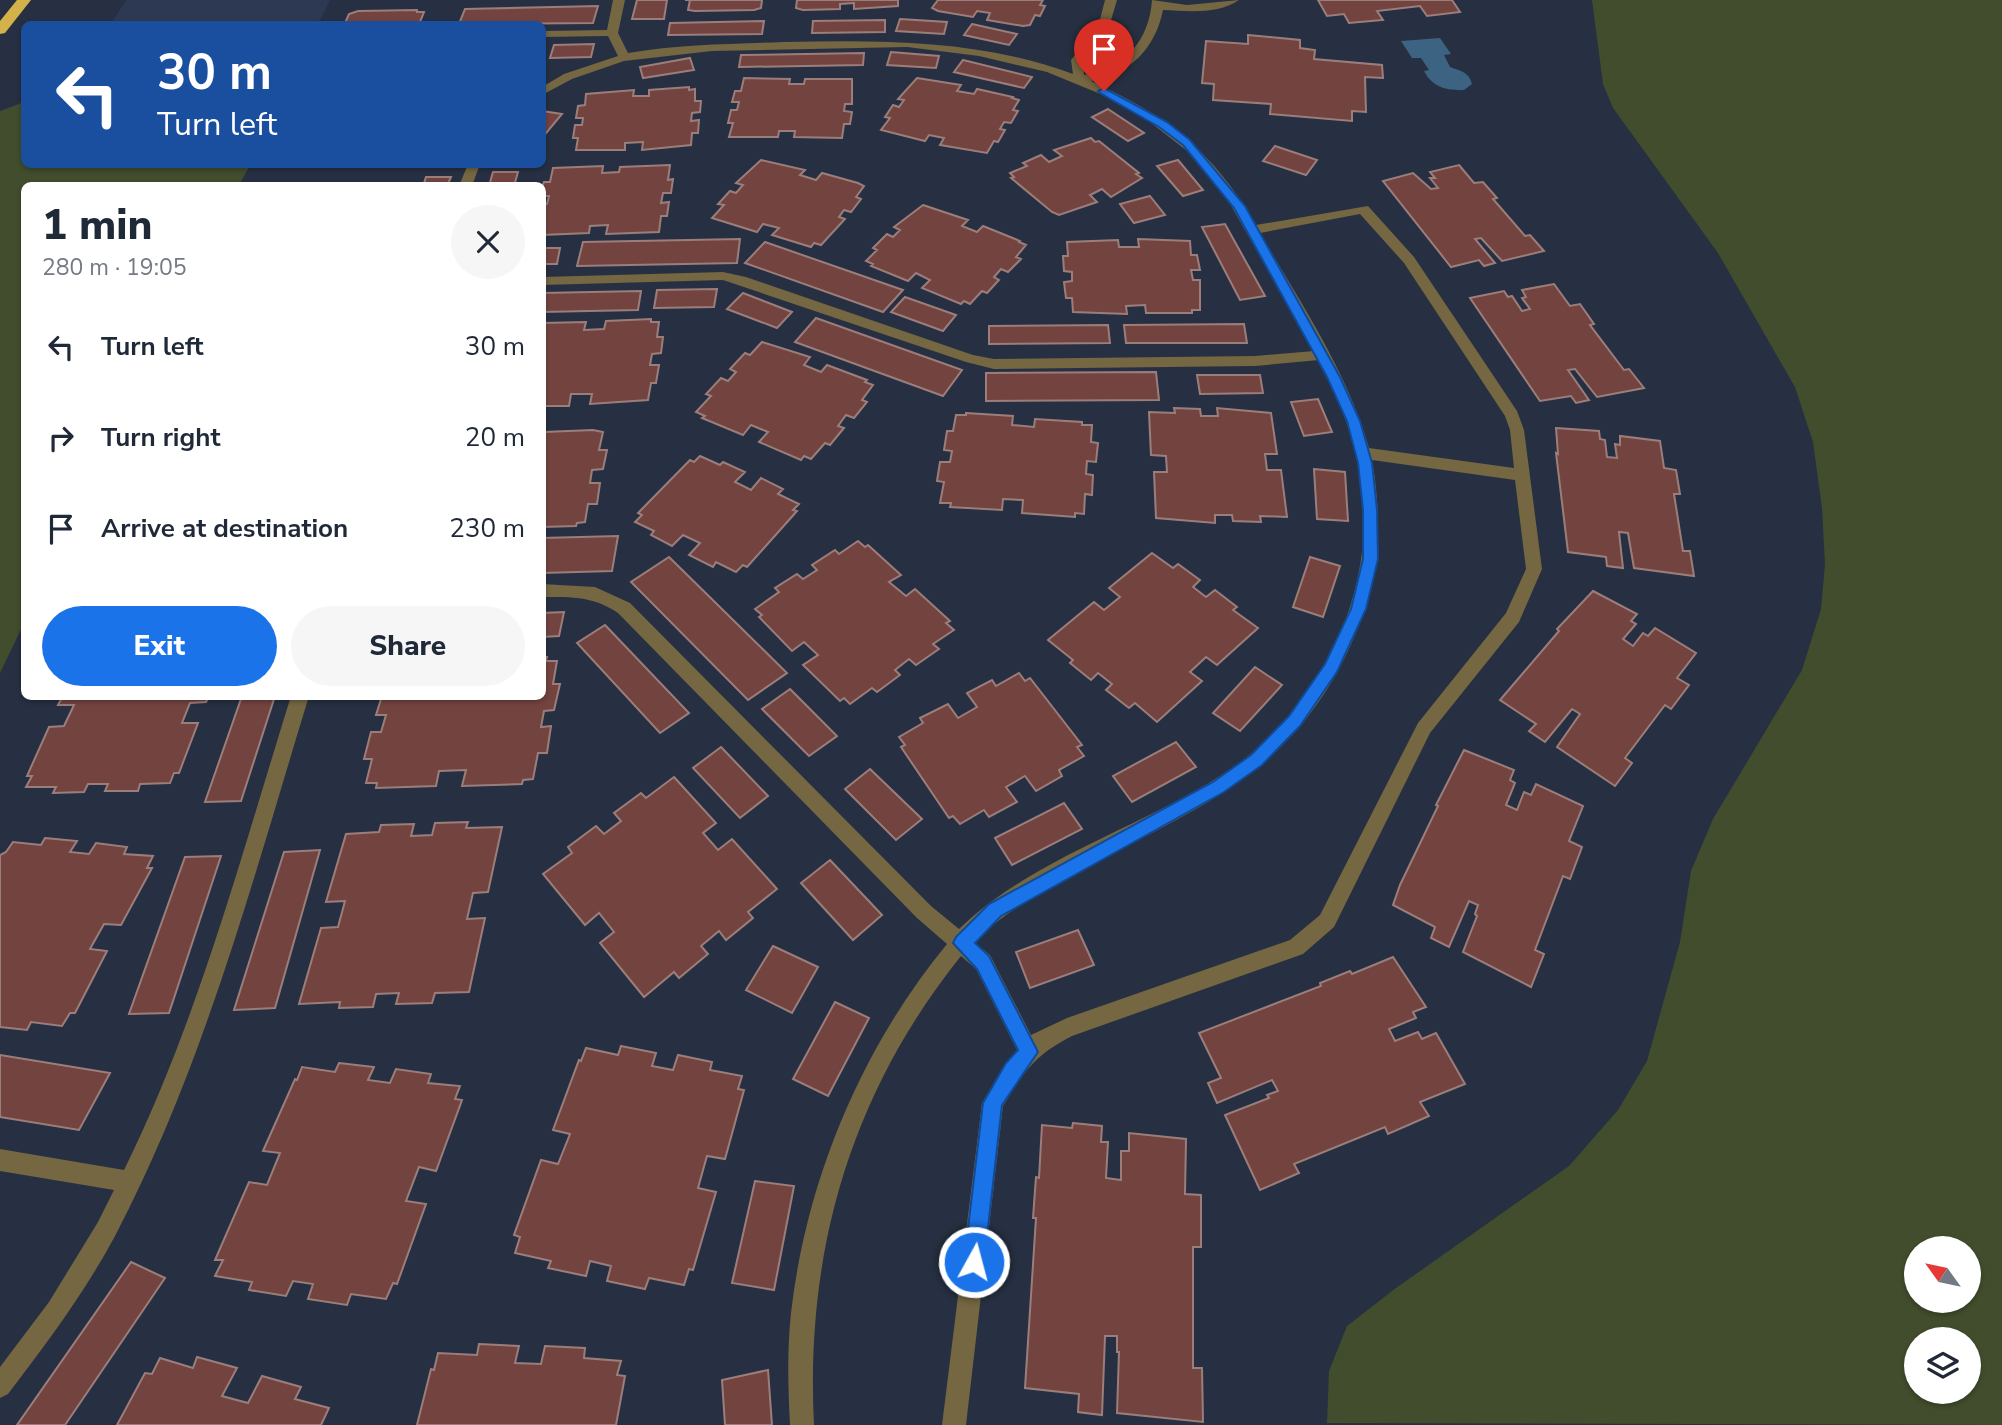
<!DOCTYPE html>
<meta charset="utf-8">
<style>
:root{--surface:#fff;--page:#f6f6f7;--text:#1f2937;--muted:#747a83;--accent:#1a73e8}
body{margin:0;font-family:"Nunito Sans",sans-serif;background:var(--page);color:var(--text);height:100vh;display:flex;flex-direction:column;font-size:26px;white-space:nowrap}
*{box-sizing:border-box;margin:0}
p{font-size:23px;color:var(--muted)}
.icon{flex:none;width:38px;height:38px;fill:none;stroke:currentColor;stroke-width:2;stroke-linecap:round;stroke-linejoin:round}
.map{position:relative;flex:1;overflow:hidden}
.panel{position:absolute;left:21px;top:182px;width:525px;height:518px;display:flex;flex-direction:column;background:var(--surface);border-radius:10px;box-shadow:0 2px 5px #0004}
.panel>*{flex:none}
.guide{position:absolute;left:21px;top:21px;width:525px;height:147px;border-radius:10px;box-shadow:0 2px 5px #0004;background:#1a4fa0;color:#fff;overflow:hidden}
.needle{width:46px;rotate:303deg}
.fabs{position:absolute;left:1904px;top:1236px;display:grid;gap:14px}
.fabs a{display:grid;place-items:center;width:77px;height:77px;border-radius:50%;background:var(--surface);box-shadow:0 2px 5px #0004;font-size:35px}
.pin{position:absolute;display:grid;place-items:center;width:60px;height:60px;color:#fff;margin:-72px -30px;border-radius:50% 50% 50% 0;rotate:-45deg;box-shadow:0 0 7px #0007}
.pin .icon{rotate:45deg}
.me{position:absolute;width:77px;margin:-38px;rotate:7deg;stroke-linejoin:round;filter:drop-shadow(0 0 5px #0008)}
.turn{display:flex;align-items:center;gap:24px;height:147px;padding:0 21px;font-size:32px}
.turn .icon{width:91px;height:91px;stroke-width:2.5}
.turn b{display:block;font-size:49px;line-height:60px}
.round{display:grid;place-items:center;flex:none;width:74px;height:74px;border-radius:37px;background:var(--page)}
.head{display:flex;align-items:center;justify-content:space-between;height:119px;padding:0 21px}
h1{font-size:42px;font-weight:800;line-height:52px}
.action{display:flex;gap:14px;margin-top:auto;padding:14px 21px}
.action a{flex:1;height:80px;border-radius:42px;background:var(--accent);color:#fff;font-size:28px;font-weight:800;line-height:80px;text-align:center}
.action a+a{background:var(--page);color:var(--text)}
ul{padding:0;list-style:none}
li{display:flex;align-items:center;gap:21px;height:91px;padding:0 21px}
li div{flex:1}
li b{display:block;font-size:26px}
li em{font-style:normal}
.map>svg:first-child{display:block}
.built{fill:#2d3952}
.green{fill:#414d2c;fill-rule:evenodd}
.water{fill:#3c6382}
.building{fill:#73433f;stroke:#9b7e7b;stroke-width:2}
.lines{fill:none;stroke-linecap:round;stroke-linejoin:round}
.minor{fill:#746741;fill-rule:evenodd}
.highway{fill:#d3b249;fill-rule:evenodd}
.route{fill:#1a73e8;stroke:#114b97;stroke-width:2}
</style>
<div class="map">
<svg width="2002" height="1425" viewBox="0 0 2002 1425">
<rect width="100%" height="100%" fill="#263042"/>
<!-- built -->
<path class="built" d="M126,0H330L318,24H111Z"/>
<!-- green -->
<g class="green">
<path d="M1592,0H2002V1425L1327,1423L1329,1371L1347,1326L1396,1288L1569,1166L1618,1110L1647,1061L1680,942L1691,871L1713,819L1802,670L1821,609L1825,564L1822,508L1813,442L1795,387L1718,253L1613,108L1603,84ZM1916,1248H1969V1300H1916ZM1916,1339H1969V1391H1916Z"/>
<path d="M24,102V164L250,165L239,185L24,186V623L0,673V111Z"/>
</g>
<!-- water -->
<path class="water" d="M1440,38L1451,54L1444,55L1450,67C1461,71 1469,72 1472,84L1464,90C1447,91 1432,87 1424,71L1429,70L1421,58H1412L1401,41Z"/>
<!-- building -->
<g class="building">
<path d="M637,0H667L664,19H632Z"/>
<path d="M685,0H762L761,8L754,10L695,11L688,10L690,0Z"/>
<path d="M797,0H898V6L854,9V3L840,4V9L803,10L796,8Z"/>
<path d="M938,0H1043L1040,5L1045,6L1040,16L1035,15L1030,25L1023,26L987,20L990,13L977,11L973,17L938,11L932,8Z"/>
<path d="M1318,0H1452L1460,12L1427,16L1420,6L1377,11L1383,20L1349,23L1344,14L1327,16Z"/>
<path d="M598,6L593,23L459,24L465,9Z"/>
<path d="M417,10V12H424L420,22H424L423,24H339L345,23L349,14L358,11Z"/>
<path d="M900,19L947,22L944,34L896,31Z"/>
<path d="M885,20V32L812,33L813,21Z"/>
<path d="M764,21L762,34L668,35L670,23Z"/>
<path d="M972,24L1017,34L1009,45L964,35Z"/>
<path d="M1248,35L1300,40V48L1315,50L1314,59L1382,65L1383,78L1365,77L1366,112L1352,111V121L1270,114L1271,104L1213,100L1214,84L1202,83L1206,41L1248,44Z"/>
<path d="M594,44L591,57L550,58L554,45Z"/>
<path d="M891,52L939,56L936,68L887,65Z"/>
<path d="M864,53L863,65L739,67L741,55Z"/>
<path d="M690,58L694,70L643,78L640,67Z"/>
<path d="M963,60L1032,77L1024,88L954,72Z"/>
<path d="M744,78L790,79L789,84H804L805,79H852V104H845L844,111L852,112L850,124H844L842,138L794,137L795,131H779L778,137H729L733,123H728L731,110H737L739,102H732L735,91H741Z"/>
<path d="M917,78L961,85L957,91L974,94L977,89L1013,97L1012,98L1019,100L1013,110L1018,111L1011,123L1004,122L1000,129L1005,130L998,142L994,141L987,153L940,145L944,138L929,135L925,141L881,130L890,118L885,117L893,105L899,107L904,100L898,99Z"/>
<path d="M689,87V90L695,89V101H701L700,112L692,113L691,121L699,120L698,133H692L691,145L642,150L643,142L625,143V150H576L578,138H573L575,125H582L583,118H576L578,106L585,105L586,94L634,90L633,96H649V90Z"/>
<path d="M1108,109L1144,133L1128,141L1092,117Z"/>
<path d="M542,111L562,114L542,138Z"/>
<path d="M1091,138L1095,142L1099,141L1139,173L1136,174L1142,178L1111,197L1102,189L1090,195L1097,202L1059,215L1052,212L1011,178L1014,177L1010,173L1027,166L1023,163L1041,155L1049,162L1062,156L1054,150Z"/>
<path d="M1275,146L1317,160L1306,175L1263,161Z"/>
<path d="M761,160L805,170L800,175L816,180L822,173L858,183L864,186L856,197L861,199L851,212L844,210L839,217L845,219L821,245L814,243L811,247L772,235L779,228L763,224L757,232L712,218L724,205L718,204L730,191L736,193L743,185L736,183Z"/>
<path d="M1178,160L1203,190L1183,196L1157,166Z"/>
<path d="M670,165L668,180L673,179L671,193H663L661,203L669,202L667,216H661L659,232L606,234L608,225L590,226L589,233L542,235V205L547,204L549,196H542V187L544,182H550L553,168L603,166L602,173L619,172L620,167Z"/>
<path d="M1459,165L1474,183L1483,182L1497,198L1493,199L1525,236L1530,235L1544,251L1502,261L1481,238L1475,239L1495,263L1484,266L1479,260L1451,267L1383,181L1413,173L1431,189L1438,188L1430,178H1435L1430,172Z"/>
<path d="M493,172H518L514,186H489Z"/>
<path d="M426,177H451L447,186H423Z"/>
<path d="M1150,196L1165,215L1134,223L1120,204Z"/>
<path d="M923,205L968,220L962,226L977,232L983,226L1020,241L1019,242L1026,245L1016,257L1021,259L1008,272L1001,269L994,277L999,280L987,293L982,291L970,304L964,301L961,304L922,288L930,280L916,273L908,281L871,266L873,264L866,261L877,250L873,248L887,234L893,237L900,230L894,227Z"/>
<path d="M1225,224L1265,296L1240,300L1202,227Z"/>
<path d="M740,239L737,263L577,266L583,242Z"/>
<path d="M1138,239L1190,241L1191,255H1197L1200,270H1191L1193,280H1200V310H1192V313H1146L1145,305L1126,306L1127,314L1073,312L1072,298H1066L1064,282L1072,281V272L1064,271L1063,256H1068L1067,242L1118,240L1119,247H1139Z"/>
<path d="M765,242L903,290L883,312L745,263Z"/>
<path d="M542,248H560L557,264H542Z"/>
<path d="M1554,284L1570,306L1580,304L1594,324L1590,325L1624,370L1629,369L1644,388L1597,397L1575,369L1568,370L1589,400L1576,403L1571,396L1540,401L1470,298L1504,291L1508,297L1512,296L1522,311L1530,309L1522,298L1526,297L1522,290Z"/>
<path d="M717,289L714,307L654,308L657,290Z"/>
<path d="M641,291L638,310L542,312V293Z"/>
<path d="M743,293L792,312L777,328L727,309Z"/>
<path d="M905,297L956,315L943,331L891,312Z"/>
<path d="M816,318L962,370L943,396L795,342Z"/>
<path d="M651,319V322H659L657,337H663L661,353L652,354L650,365H659L656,383H651L648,400L590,404L592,394H571L569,406H542V323L586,322L584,330L604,329L606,321Z"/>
<path d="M1244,324L1247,343H1126L1124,325Z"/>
<path d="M1108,325L1110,343L989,344V326Z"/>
<path d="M762,342L810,357L804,365L821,372L827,365L867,380L865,382L873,385L862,400L867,402L854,418L846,415L838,426L844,428L830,445L825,443L811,459L804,456L801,460L759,442L768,432L751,425L743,435L702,418L705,416L696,412L711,396L706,394L721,378L728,381L736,372L730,369L745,353L750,355Z"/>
<path d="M1156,372L1159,400L986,401V373Z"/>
<path d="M1197,375H1260L1263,393L1200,394Z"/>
<path d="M1318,399L1332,432L1304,436L1291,402Z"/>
<path d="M1174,408L1200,409L1201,416H1218L1217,408L1271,413L1277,454H1265L1267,470H1281L1287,517L1260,516L1261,522L1233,521L1232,515H1215V523L1156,518L1154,472H1167L1166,456L1151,455L1149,412L1175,413Z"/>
<path d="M966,413L1013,416L1012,425L1034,427L1035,419L1082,422V425H1092L1091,442L1098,443L1096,462L1087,461L1086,474L1093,475L1092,495L1085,494L1084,514L1075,513V517L1022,513L1023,500L1003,499L1002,510L950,507L951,503H940L944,482L937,481L940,462H950L952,451L944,450L947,431H953L956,415H966Z"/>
<path d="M1556,428L1599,431L1600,439L1605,440L1607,457L1617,458L1615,444L1620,445V436L1660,441L1664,468L1676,470L1680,494H1674L1683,551H1690L1694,576L1634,568L1628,533L1619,532L1623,568L1607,566L1606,557L1568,552L1556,453L1558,454Z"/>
<path d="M593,430L603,432L599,450H607L603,469L592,470L590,483H600L597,504H588L585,522L577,523L576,526L542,527L544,432Z"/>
<path d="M700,456L720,465L723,462L745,472L735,482L751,490L761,478L783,489L778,494L799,504L793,510L797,511L747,567L743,565L736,572L716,562L713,567L689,555L700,543L683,535L672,546L651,535L654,531L635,522L642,515L638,513L690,460L694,462Z"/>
<path d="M1314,469L1345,472L1348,521L1317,519Z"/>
<path d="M618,536L612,571L542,573V538Z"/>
<path d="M858,541L865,547L868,545L901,575L889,582L906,596L915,589L950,621L946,623L954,630L933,644L939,649L916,665L909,659L895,670L900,675L877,692L872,688L850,704L844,698L840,701L803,665L818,655L804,642L792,651L759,617L762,615L755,609L779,592L775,588L797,574L803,579L817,570L812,565L835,550L839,554Z"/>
<path d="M1152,553L1173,568L1178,564L1200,580L1193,587L1206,597L1215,590L1237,607L1233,610L1258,628L1217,665L1206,657L1190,672L1202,681L1157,722L1135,703L1129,708L1106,690L1112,684L1098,673L1091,680L1070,663L1073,660L1048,640L1094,602L1104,610L1120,597L1109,588Z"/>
<path d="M669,557L787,673L748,700L631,582Z"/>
<path d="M1310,557L1340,566L1323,617L1293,607Z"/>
<path d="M1593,591L1637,614L1631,621L1636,624L1623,639L1633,646L1643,633L1648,636L1655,628L1696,653L1677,678L1689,685L1671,709L1665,705L1625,758L1632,763L1615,786L1557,747L1580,714L1572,709L1545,742L1529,731L1536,724L1500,700L1559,631L1557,629Z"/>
<path d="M564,612L559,636L542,637V613Z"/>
<path d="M605,625L689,713L660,733L577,643Z"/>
<path d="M542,657H547L546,661H557L553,684H560L554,710L544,711L541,727L551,726L547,753H538L533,779L523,780L522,784L462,786L466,770L439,771L436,786L376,788L377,783H366L372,759H364L371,732H381L386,715H376L382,696H542Z"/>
<path d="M1255,667L1282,685L1240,731L1213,713Z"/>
<path d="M1019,673L1025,681L1030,678L1082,745L1077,747L1084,756L1059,770L1062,776L1036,791L1025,776L1006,787L1017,802L989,817L984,810L960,824L953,816L949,818L901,747L905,745L899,737L923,723L920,718L948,704L958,718L977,707L967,693L992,680L996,686Z"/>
<path d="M790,689L837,736L809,756L762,709Z"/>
<path d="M63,696H209L206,702L190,703L182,723H198L179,773H174L170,783L140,784L138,791H105L108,784H88L84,792L53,793L56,787H26L32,776H27L49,727L64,726L74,705H58Z"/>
<path d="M242,696H275L241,801L205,802Z"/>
<path d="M1176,742L1196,767L1132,802L1113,776Z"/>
<path d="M721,747L768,796L740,818L693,768Z"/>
<path d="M1464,750L1514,770L1510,780L1515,783L1506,805L1517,810L1524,792L1531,795L1536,784L1583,806L1569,841L1582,847L1570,879L1563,876L1535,950L1544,954L1531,987L1463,952L1477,916L1475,914L1478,905L1469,901L1449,947L1431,938L1435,927L1393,905L1400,885L1438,806L1436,805Z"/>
<path d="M870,769L922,819L896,840L845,789Z"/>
<path d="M674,777L716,823L703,833L718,850L732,839L777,889L748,912L753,918L726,940L719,931L701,946L708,954L679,978L674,972L644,997L600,943L614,932L599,913L585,925L543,874L572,853L568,847L596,826L604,834L621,821L614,813L641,793L646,798Z"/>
<path d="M1064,803L1082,829L1012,865L995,838Z"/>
<path d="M468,822L466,828L502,827L488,892L473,893L467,919L485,918L469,992L435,993L432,1003L396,1004L399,993L376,994L373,1007L339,1008L340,1002L299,1004L321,928L338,927L345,901L326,902L346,834L379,832L381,825L414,824L411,836L432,835L435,823Z"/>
<path d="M45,838L77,841L70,852L89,854L96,843L127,847L124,854L153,856L147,868H152L121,925L104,924L90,949L107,951L75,1013H70L62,1026L31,1022L27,1030L0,1027V855L6,852L13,842L41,845Z"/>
<path d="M320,850L275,1008L234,1010L284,852Z"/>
<path d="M221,856L169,1013L129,1014L185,857Z"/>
<path d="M830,860L882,915L853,940L801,883Z"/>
<path d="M1078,930L1094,965L1030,988L1016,952Z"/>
<path d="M773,946L818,967L792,1013L746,990Z"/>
<path d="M1393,957L1426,1007L1413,1012L1416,1018L1389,1029L1395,1041L1418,1032L1422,1039L1436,1033L1465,1084L1420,1102L1429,1116L1388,1134L1385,1127L1294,1164L1299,1173L1260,1190L1225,1115L1269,1098L1267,1095L1278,1091L1272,1080L1217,1103L1208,1083L1221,1078L1199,1033L1321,986L1320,983L1350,971L1352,974Z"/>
<path d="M835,1002L869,1018L828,1096L793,1079Z"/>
<path d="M621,1046L656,1053L652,1066L673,1070L678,1055L712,1062L710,1070L742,1076L738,1089L744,1090L725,1159L707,1156L698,1188L716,1192L693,1270L689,1269L684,1285L649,1278L645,1289L607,1281L611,1266L590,1261L586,1276L548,1268L551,1261L515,1253L520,1237L514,1235L541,1160L558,1164L570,1134L553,1130L579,1060L581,1061L586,1048L618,1055Z"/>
<path d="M0,1055L110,1073L79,1130L0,1117Z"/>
<path d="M339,1063L374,1067L368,1080L390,1083L396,1069L431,1074L428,1083L460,1086L455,1099L462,1100L436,1171L419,1167L406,1201L426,1204L397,1284L393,1283L386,1299L351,1294L347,1305L308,1299L313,1284L293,1281L286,1296L249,1290L252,1282L215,1276L223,1260H215L249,1182L267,1185L280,1153L263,1151L295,1079L297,1080L302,1067L335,1072Z"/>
<path d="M1073,1123L1102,1126L1101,1142H1108L1106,1178L1121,1180V1151H1129V1133L1186,1139L1185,1194L1201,1195V1247H1193V1368H1202L1203,1422L1117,1413L1119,1352H1117V1336H1105L1102,1415L1078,1412L1079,1394L1025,1388L1036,1218H1033L1036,1177L1039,1178L1042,1125L1072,1128Z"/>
<path d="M755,1181L794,1186L774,1290L732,1283Z"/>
<path d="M131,1262L165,1278L65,1425H17Z"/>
<path d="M479,1344L519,1346L515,1363L541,1364L545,1346L585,1348L584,1358L621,1361L617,1375L625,1376L616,1425H417L431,1369L434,1370L438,1353L477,1355Z"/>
<path d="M197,1357L237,1368L222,1396L248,1403L262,1376L301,1387L295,1399L329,1408L321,1425H117L145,1373L152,1374L160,1358L193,1368Z"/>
<path d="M768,1370L772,1425H725L722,1380Z"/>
</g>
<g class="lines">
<!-- minor -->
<g class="minor">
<path d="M613,0H625L618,33L628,53C680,44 731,44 783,42C882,40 978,39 1073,74L1071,60L1098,27L1105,0H1117L1109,27L1083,60L1084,75C1125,68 1149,41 1152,0L1187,5L1239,0C1218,15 1187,11 1163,10C1155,49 1130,74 1091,81C1166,115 1214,152 1256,225L1368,206L1414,257L1517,411L1524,430L1542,569L1519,622L1430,733L1334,927L1303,954L1072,1036C1035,1055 1024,1071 1003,1106L966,1425H942L982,1103L1006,1063L1017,1050L976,969L961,956C851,1093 805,1251 814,1425H790C788,1388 787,1350 791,1313C806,1180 862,1047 947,944L917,918L618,613C593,596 571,597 542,597V584L595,587L630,603L931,906L959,929C1030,860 1137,829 1220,776C1306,722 1365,620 1364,517C1363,462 1345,409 1319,360L1255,366L994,369L966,362L723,280L542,285V277L723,272L746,277L973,355L994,359L1255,356L1314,351L1229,202L1191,154L1146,119L1115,100L1047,72L979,56L907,47L712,51L624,61L572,79L542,95V87L564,74L618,56L608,36L542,37V31L607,30ZM1360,214L1404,263L1505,416L1510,430L1514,468L1369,448C1347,371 1300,302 1260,233ZM1372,460L1515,480L1526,569L1506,613L1418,723L1320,915L1290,940L1067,1018L1031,1035L990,955L974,942C1003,913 1039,893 1075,873C1191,810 1287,779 1348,651C1378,589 1384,527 1372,460Z"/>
<path d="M468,164H480L472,186H459Z"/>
<path d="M291,696H309C253,879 204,1066 115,1236C85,1292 47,1343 8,1394L0,1398V1367L49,1302L98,1222L114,1190L0,1171V1149L124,1170C198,1020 241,856 291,696Z"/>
</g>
<!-- highway -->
<path class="highway" d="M17,0H31L5,33L0,34V21Z"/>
</g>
<!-- route -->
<path class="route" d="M1104,88L1167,122L1190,140L1245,206L1340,377L1360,421L1372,463L1377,510L1378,559L1366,609L1337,672L1300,726L1262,765L1224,792L1001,916L975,943L989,956L1038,1052L1002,1105L984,1262L981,1270L974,1273L967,1270L964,1262L983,1103L1006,1063L1018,1050L977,969L953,943L956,937L989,904L1213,782L1251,755L1289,716L1325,664L1351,609L1363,559V510L1358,463L1347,421L1327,377L1234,208L1183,145L1159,127L1100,93L1098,91Z"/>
</svg>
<div class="fabs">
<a><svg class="needle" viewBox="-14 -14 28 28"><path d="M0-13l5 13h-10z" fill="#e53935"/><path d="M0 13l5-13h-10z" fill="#747a83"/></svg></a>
<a><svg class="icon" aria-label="layers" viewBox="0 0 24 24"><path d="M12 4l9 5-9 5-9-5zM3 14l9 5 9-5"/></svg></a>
</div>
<div class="pin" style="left:1104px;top:91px;background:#d93025"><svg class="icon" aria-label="arrive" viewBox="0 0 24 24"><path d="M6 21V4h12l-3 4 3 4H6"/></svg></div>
<svg class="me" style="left:974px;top:1262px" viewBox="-20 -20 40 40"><circle r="17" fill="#1a73e8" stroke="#fff" stroke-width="3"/><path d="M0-11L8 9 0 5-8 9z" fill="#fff"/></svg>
<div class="guide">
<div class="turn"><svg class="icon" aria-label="left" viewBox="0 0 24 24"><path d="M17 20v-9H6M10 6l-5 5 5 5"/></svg><div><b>30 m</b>Turn left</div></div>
</div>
<section class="panel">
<div class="head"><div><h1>1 min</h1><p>280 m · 19:05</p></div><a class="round"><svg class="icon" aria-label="close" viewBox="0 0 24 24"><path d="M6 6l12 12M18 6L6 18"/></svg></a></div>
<ul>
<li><svg class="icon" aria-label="left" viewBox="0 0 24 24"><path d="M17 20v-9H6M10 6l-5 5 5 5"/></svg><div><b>Turn left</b></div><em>30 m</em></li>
<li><svg class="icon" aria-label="right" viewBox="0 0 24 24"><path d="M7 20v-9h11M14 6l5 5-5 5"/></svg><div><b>Turn right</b></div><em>20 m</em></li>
<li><svg class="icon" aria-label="arrive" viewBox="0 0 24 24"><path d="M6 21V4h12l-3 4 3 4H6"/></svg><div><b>Arrive at destination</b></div><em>230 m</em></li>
</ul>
<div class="action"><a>Exit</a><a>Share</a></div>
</section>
</div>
